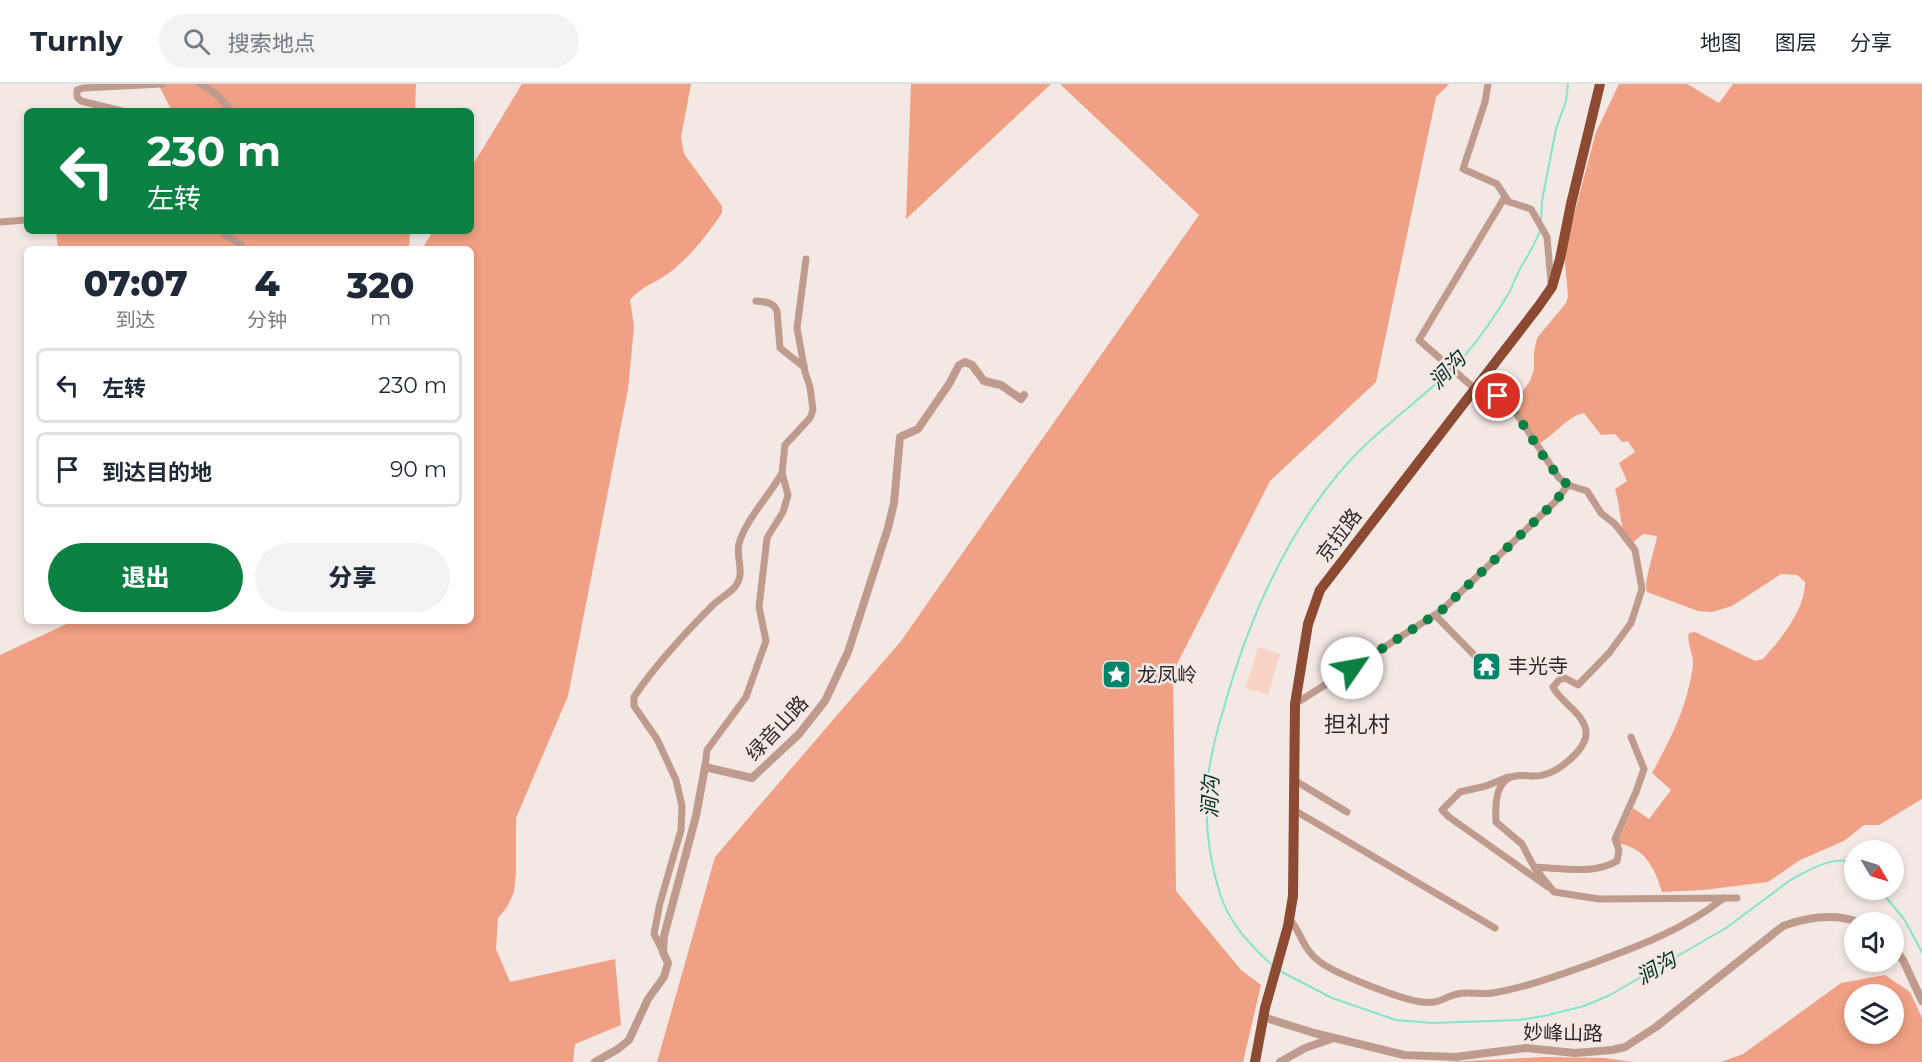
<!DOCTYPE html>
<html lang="zh">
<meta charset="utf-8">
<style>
:root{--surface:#fff;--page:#f2f2f3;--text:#1f2937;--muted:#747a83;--line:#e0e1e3;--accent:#0b8043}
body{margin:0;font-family:Montserrat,"Noto Sans SC",sans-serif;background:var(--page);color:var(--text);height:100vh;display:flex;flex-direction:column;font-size:22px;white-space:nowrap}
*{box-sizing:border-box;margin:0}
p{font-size:20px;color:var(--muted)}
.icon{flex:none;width:33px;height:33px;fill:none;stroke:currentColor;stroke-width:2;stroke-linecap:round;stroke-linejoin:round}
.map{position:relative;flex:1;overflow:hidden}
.details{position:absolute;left:24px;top:162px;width:450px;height:378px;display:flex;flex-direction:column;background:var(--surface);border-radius:9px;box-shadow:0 3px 9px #0003}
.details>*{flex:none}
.guide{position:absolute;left:24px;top:24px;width:450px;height:126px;border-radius:9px;box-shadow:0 3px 9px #0003;background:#0b8043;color:#fff;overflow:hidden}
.needle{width:39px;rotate:128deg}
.buttons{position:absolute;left:1844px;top:756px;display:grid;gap:12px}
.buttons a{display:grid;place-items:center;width:60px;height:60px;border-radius:50%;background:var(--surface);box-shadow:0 3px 9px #0003;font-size:30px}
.pin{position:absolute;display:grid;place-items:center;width:51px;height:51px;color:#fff;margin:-26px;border:3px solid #fff;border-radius:50%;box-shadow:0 2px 6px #0007}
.me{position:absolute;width:66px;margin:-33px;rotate:57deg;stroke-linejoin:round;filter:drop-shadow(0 0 4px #0008)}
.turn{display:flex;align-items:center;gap:21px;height:126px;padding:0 24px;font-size:27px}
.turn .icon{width:78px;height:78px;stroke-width:2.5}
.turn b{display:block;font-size:42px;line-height:51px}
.eta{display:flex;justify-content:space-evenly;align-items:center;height:102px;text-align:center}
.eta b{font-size:36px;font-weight:800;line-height:42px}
.primary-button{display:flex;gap:12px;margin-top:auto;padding:12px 24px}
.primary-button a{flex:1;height:69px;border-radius:36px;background:var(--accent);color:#fff;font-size:24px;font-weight:800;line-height:69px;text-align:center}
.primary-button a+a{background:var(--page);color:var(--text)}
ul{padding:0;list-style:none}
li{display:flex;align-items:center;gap:18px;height:75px;margin:0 12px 9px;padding:0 12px;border:3px solid var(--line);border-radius:9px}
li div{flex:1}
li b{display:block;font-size:22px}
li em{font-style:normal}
header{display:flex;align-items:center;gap:36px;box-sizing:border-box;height:84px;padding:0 30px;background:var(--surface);border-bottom:2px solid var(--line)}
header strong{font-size:28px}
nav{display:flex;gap:33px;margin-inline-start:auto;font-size:21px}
.search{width:420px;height:54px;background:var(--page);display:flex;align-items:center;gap:15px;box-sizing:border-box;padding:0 21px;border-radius:33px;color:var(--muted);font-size:22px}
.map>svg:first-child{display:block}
.green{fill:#f7d2c5}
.forest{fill:#f0a084;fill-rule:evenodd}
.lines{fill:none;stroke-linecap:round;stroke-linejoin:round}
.stream{stroke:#83e5c6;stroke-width:2}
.minor{stroke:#bf9b8e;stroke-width:7}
.tertiary{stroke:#bf9b8e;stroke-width:8}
.trunk{stroke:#8c4a33;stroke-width:10}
.route{stroke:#0b8043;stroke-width:10;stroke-dasharray:0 18}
.labels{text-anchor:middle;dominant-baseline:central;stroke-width:5;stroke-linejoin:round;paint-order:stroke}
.street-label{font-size:20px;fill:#2f2a29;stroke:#f4e8e4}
.poi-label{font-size:20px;fill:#2f2a29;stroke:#f4e8e4;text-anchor:start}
.water-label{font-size:21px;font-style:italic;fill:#053529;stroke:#f4e8e4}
.quarter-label{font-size:22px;fill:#2f2a29;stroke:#f4e8e4}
</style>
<header>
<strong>Turnly</strong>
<div class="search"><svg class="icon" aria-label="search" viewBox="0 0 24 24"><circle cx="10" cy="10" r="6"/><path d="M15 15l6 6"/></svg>搜索地点</div>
<nav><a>地图</a><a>图层</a><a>分享</a></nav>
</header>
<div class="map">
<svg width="1922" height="978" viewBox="0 0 1922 978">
<rect width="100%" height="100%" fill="#f4e8e4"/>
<!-- green -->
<path class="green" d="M1258,563L1280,570L1268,611L1246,604Z"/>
<!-- forest -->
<g class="forest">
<path d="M158,0H416L415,27H172Z"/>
<path d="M522,0H691L681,53L684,70L722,122V129C708,150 692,170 673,186C660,197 641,202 630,216L634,242L628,305L568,612L516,734V789L514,808L507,823L498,834L496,865L510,898L615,875L621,941L575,960L573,978H0V571L73,537H471V165H422L433,147H471V84Z"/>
<path d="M911,0H1051L906,135Z"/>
<path d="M1060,0H1449L1436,13L1376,298L1270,397L1173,588L1176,807L1241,886L1261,901L1243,978H657L715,773L901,557L1199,131Z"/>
<path d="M1619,0H1687L1719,19L1733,0H1922V715L1879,741H1864L1844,757L1800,776L1768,798L1703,806L1662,808C1654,782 1645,764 1617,759L1633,724L1649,735L1671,706L1652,689C1672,652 1687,624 1693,581C1694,570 1686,559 1689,549L1695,548L1755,577L1763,575C1781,555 1805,526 1805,498L1797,491L1781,490L1732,522L1712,528L1698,527L1647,508C1643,499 1655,466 1657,452L1643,450L1629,462C1619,443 1621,424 1615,405L1627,397L1619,379L1635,368L1628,357L1622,358L1615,350L1601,351L1584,329C1566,333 1555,351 1538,360L1514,327V319L1530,297L1534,285V268L1537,254L1566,219L1568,212L1565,179L1567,157L1596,48Z"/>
<path d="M56,147H410L409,165H58Z"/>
<path d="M1885,891L1910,908L1922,934V978H1721L1743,970L1841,899ZM1854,910H1893V950H1854Z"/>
<path d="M1544,973L1604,974L1634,978H1446Z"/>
</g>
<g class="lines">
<!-- stream -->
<g class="stream">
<path d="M1541,136L1542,117L1556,45L1566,17L1568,0"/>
<path d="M1880,806L1904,835L1922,868"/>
<path d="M1273,882C1250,861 1230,840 1220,810C1210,778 1205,741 1207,707C1208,680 1215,653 1223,627C1246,543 1283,456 1339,389C1372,349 1415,321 1452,285C1474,264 1493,235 1509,209C1513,201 1516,192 1520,185C1528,171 1536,159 1541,144"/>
<path d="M1280,887L1332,914L1396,936L1432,939L1519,936L1544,932L1584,922L1610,911L1726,844L1789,797C1807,787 1834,770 1854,779"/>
</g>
<!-- minor -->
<g class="minor">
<path d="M200,0C213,7 222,14 230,27"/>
<path d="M1488,0L1485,18L1463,85L1497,100L1508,117"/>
<path d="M122,27L81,17L77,13V6L83,4L162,0"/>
<path d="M0,138L26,136L27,135"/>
<path d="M223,147L224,150L241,161"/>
<path d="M756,217C766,218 773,218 777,227L780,264L804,283"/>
<path d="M1480,299L1510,320L1559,394L1568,401L1587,407L1601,429L1615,440L1635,466L1642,505L1631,539L1609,569L1578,601L1565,594L1559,596L1553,603C1561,619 1583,628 1586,647C1588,665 1558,688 1543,691C1534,694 1524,690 1515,692C1495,695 1495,723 1496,738L1522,760L1534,783"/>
<path d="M1475,305L1419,256L1503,116L1531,125L1547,153L1551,198"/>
<path d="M1435,531L1480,577"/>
<path d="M1295,620L1441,527L1555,418L1568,401"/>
<path d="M1631,653L1644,685L1636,708L1615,755L1619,766L1617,777C1594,791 1561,784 1534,783L1554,808L1599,815L1737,814"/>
<path d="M705,683L707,666L746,613L766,557L759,523L767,454L783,428L788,411L782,389L785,361L810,334L813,326L810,303L805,288L797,244L806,175"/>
<path d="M1508,693L1486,702L1460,708L1442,726L1449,733L1548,803"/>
<path d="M1294,696L1347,728"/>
<path d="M1294,726L1495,844"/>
<path d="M1289,834C1302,850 1303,866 1320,878C1336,890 1402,916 1422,918C1441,920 1441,914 1457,910C1468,907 1481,911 1493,909C1524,904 1556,892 1585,882C1634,864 1682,847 1724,814"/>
<path d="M663,868L654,850L660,819L681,746L682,722L676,696L657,655L634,622V613C654,583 687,547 712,522C719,515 727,511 734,504C747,489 735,474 739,460C745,436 770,411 782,389"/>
</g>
<!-- tertiary -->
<g class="tertiary">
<path d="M1893,863L1903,876L1922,917"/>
<path d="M1263,933L1314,949L1404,971L1455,973L1526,964L1575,969L1612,966L1625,963L1656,943L1783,842C1808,833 1833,829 1858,838"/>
<path d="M595,978L618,965L629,956L648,915L664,893L668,879L663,868L664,852L696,732L705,683L752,694L799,650L825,617L848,568L888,444L894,419L900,353L918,345L949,300L959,281L965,278L972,281L984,297L1001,301L1021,315L1024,311"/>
<path d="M1280,978L1305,964L1334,954"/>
</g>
<!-- trunk -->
<path class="trunk" d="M1255,978L1265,924L1288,842L1293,812L1295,620L1308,540L1320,506L1538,223L1552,203L1560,175L1571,120L1600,0"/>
</g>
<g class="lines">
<!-- route -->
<path class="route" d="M1352,584L1441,527L1555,418L1568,401L1559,393L1547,378L1510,320L1498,312"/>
</g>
<!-- icons -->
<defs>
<symbol id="temple-square" viewBox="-11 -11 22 22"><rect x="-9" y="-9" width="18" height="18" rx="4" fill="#008569" stroke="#f4e8e4"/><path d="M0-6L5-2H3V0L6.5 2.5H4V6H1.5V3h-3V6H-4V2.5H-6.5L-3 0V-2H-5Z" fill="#fff"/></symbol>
<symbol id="sight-square" viewBox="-11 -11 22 22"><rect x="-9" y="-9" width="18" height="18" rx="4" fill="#008569" stroke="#f4e8e4"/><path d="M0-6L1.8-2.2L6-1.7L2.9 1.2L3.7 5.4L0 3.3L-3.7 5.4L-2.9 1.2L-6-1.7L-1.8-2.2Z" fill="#fff"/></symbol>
</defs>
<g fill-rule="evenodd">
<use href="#temple-square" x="1470" y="566" width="33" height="33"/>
<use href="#sight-square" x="1100" y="574" width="33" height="33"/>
</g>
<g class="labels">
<!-- street labels -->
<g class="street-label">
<text transform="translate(1339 451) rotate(-53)">京拉路</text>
<text transform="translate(777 644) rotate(-47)">绿音山路</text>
<text transform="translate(1563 949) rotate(1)">妙峰山路</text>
</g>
<!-- poi labels -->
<g class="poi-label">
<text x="1508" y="582">丰光寺</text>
<text x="1137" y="591">龙凤岭</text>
</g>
<!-- water labels -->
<g class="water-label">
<text transform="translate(1447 286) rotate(-46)">涧沟</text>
<text transform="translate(1210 713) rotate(-88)">涧沟</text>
<text transform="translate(1656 884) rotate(-30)">涧沟</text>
</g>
<!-- quarter labels -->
<g class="quarter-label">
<text x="1357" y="640">担礼村</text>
</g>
</g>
</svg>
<div class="buttons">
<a><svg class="needle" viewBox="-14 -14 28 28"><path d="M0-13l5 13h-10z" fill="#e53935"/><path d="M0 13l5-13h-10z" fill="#747a83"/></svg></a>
<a><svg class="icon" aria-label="sound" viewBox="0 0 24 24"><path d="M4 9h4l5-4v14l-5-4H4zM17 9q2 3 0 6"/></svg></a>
<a><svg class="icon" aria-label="layers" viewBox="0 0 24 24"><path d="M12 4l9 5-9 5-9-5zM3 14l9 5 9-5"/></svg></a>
</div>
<div class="pin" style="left:1498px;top:312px;background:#d93025"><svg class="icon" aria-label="arrive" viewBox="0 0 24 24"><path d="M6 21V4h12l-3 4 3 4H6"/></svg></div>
<svg class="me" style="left:1352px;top:584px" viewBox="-20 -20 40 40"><circle r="19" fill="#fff"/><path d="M0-13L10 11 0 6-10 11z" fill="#0b8043"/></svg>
<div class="guide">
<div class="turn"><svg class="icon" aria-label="left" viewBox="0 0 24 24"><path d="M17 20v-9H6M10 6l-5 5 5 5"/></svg><div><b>230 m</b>左转</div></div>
</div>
<section class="details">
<div class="eta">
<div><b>07:07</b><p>到达</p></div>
<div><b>4</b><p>分钟</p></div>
<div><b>320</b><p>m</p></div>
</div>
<ul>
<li><svg class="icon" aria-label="left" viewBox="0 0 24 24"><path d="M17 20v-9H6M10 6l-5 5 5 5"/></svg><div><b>左转</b></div><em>230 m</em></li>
<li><svg class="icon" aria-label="arrive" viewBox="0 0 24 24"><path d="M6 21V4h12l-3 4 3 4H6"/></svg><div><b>到达目的地</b></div><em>90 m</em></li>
</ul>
<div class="primary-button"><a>退出</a><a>分享</a></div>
</section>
</div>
